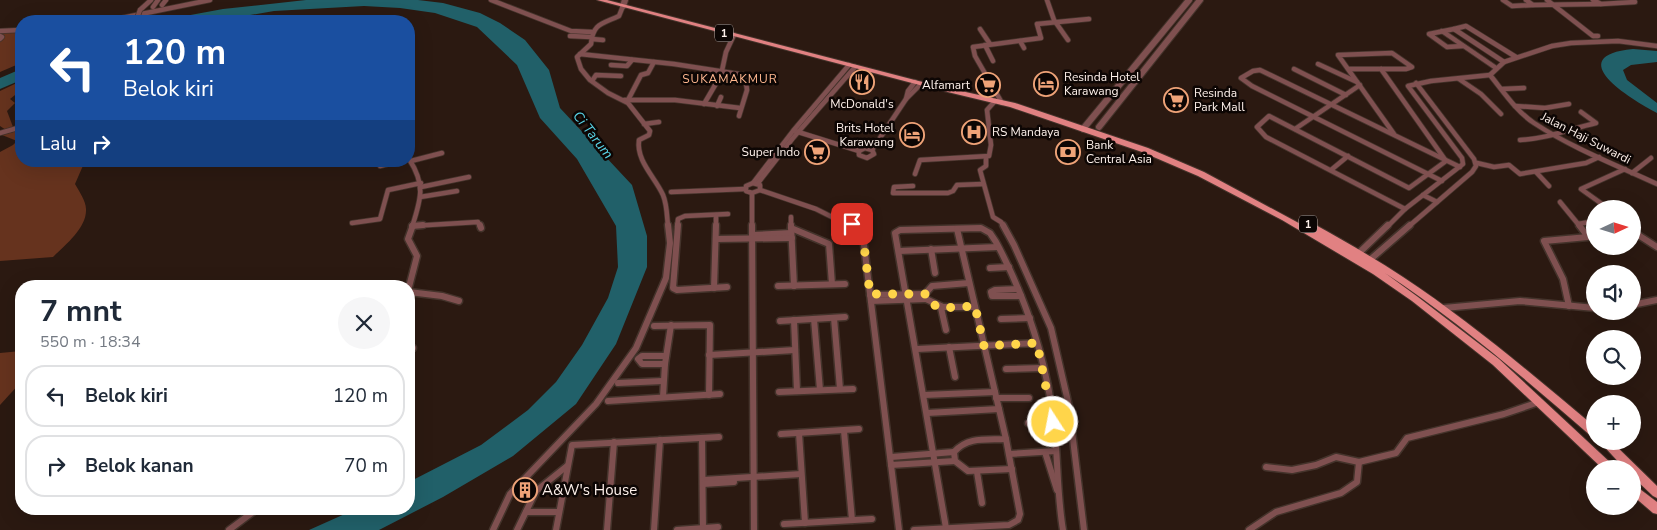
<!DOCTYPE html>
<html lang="id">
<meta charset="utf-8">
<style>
:root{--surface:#fff;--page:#f6f6f7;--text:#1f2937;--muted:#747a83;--line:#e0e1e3}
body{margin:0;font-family:"Nunito Sans",sans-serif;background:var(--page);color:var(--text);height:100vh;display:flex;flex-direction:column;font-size:19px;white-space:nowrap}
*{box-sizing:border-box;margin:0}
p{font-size:16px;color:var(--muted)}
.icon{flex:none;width:28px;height:28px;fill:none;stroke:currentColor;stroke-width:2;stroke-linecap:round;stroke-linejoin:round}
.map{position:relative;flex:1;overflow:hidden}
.side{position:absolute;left:15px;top:280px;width:400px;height:235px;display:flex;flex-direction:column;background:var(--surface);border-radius:20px;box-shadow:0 5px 20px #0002}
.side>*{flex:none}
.top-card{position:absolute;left:15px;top:15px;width:400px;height:152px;border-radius:20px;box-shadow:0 5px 20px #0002;background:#1a4fa0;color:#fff;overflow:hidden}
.needle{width:32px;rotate:86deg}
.buttons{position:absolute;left:1586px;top:200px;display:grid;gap:10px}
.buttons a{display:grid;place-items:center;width:55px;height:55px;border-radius:50%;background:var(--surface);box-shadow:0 5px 20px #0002;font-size:25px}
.pin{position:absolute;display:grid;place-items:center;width:42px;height:42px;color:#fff;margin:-21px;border-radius:10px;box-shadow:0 2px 8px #0006}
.me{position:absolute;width:55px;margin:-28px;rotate:349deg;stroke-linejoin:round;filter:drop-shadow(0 0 4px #0008)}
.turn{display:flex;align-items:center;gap:18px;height:105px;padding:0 25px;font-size:22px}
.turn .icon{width:65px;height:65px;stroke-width:2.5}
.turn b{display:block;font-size:35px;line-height:42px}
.then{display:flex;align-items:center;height:48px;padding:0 25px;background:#0003;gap:10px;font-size:19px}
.round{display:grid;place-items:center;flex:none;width:52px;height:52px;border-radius:26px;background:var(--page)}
.overview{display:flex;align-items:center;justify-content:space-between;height:85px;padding:0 25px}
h1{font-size:30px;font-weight:700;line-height:38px}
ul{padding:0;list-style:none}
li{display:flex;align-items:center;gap:15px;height:62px;margin:0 10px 8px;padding:0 15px;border:2px solid var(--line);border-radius:20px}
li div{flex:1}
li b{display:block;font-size:19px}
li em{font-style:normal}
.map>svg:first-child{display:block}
.forest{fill:#66331e}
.water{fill:#216069}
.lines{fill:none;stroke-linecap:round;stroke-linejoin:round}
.minor-far1-casing{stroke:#44332b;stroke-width:6}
.minor-casing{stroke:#44332b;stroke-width:9}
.tertiary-casing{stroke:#44332b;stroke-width:8}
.primary-casing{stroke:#44332b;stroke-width:2}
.minor-far1{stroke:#7f5050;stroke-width:4.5}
.minor{stroke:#7f5050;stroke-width:6}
.tertiary{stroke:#7f5050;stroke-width:6}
.primary{fill:#e18182;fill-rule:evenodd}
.minor-bridge-casing{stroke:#44332b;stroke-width:6;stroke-linecap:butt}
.minor-bridge{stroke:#7f5050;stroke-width:4.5}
.route{stroke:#ffd54a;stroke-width:9;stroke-dasharray:0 16.2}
.labels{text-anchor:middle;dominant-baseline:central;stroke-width:5;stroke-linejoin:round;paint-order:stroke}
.shield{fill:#0d0604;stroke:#b6aaa6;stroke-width:1}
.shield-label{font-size:11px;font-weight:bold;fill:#fef1eb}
.poi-label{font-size:12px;fill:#fef1eb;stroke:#0d0604;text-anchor:start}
.far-quarter-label{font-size:12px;letter-spacing:1px;fill:#ffb78f;stroke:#0d0604}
.street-label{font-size:12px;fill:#fef1eb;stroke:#0d0604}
.water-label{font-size:14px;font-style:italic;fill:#59d3e6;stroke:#0d0604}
.near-poi-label{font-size:15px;fill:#fef1eb;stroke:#0d0604;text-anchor:start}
</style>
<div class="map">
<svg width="1657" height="530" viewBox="0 0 1657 530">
<rect width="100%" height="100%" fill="#2b1911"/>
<!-- forest -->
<g class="forest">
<path d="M21,31V63L0,72V41L4,36L0,35V32Z"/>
<path d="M21,81V95H15L10,99L15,103L7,111L13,127L6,130L0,126V91Z"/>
<path d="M21,130V161H85L75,184C79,191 86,201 86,209C87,228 65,245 53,257L0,261V152L13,145L17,141L2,135Z"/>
<path d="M21,351V382L0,405V353Z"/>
</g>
<!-- water -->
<g class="water">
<path d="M306,0H418L443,3L480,13L500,23L525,40L549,70L560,108L632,185L647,236V267L616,344L576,404L513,456L443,497L379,530H309L356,509H409V482L481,445L528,410L556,382L582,345L608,298L618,267L616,226L577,159L540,118L517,65L477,27L435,13L400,8L364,6L274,11L215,21H158L223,9Z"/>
<path d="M1633,49L1657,51V62L1631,65L1623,70L1627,80L1657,103V113C1630,99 1561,56 1633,49Z"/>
<path d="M21,69V80L0,89V78Z"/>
</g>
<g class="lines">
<defs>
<g id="minor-far1">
<path d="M491,0L571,31L592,32"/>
<path d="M1047,0L1054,20L1068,40"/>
<path d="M1503,0L1512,6L1533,5L1526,0"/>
<path d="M1547,0L1593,36H1598"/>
<path d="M1593,0L1601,4L1635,2L1634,0"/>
<path d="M162,5L166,0"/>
<path d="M1533,5L1601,4"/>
<path d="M623,6L619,16C602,24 593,23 591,44L577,57L581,69L590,80L608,93L628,103L650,131L649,135L639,140C636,161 655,177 663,195C667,204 667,216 668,227"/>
<path d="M153,7L158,0"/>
<path d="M140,10L151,0"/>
<path d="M107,21L210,0"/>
<path d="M980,29L990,44"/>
<path d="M1454,29L1429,34L1447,47L1463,46"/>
<path d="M0,31L21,30"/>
<path d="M1442,31L1496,68"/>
<path d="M0,36L2,37L0,39"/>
<path d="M570,36L591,37"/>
<path d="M592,39L603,40"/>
<path d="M1020,41L1024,48"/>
<path d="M985,45L993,61"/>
<path d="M1657,46L1618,41L1571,43L1552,46L1504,62L1490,75C1503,91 1516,111 1534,123C1572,148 1616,165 1657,184"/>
<path d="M580,54L674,64L745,75L747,90L739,116"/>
<path d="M1504,62L1454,29L1466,26L1516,57"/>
<path d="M1318,64L1357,82"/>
<path d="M611,65L627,66L632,60"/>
<path d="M1294,69L1346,95"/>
<path d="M1349,69H1406L1412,67L1392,53L1338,55L1394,134"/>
<path d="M1381,69L1446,161L1409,188L1269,116L1257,127L1266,137L1405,209"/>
<path d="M1459,79L1481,94L1501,114"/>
<path d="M592,81L596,75L621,76"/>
<path d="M1502,89L1524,88"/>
<path d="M906,99L908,91L915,82"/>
<path d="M624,100H675L740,108"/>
<path d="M628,100L641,75L648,73L654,62"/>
<path d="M1002,103L975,56L973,47L1041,38L1037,24L1089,19"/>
<path d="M704,104L721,75L726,52L734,35"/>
<path d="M717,106L721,97"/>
<path d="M1515,106L1545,108L1569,104"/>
<path d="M644,124L659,122"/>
<path d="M1295,129L1360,85"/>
<path d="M795,131L859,151"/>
<path d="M0,133L21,127"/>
<path d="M1520,140C1546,139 1570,129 1596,123L1581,112"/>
<path d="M865,148L872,150L874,154L867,158L859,155V151Z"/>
<path d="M872,150L906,99L921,84"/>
<path d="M986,157V166L980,170L993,217L1001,222L1004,227"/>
<path d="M409,159C426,185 421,199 412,227"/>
<path d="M411,161L442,153"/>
<path d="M1477,163L1494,167L1509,165L1520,174L1586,163L1599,157"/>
<path d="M380,166L399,161"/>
<path d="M1331,170L1348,156"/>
<path d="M1536,172L1549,186"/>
<path d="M1632,173L1651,158"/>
<path d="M915,174L920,160L989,156L991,145L987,110L995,101"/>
<path d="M1442,181L1252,86L1241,78L1253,71L1260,70L1460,167"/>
<path d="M753,183L793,131L849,65"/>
<path d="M753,183L760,185V190L752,193L746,191V186Z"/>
<path d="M758,183L793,138L855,67"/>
<path d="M913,186L894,187L893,193H948L953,191L957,185L983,184"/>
<path d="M421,187L469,177"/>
<path d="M760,190L816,209L852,227"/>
<path d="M671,192L745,189"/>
<path d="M752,193V227"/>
<path d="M1423,195L1437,202"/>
<path d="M420,197L457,191"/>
<path d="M1560,202L1578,224"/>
<path d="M1609,209L1581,189L1625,169"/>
<path d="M791,217V227"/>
<path d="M352,223L380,219L388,190L421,183"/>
<path d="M412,226L478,222L480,227"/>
<path d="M677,227L678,219L685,216L728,214"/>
<path d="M716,227V215"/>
<path d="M1387,227L1405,209L1463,164L1462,158L1408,86L1431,81L1490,75"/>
<path d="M1408,227L1472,172L1476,166L1474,159L1416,83"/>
<path d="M1580,227L1578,224L1595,221"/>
</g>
<g id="minor">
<path d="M480,225L481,228"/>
<path d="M678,225L673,288L677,290L727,287"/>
<path d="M752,225L754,530"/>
<path d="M791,225L794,286"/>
<path d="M850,225L863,237L899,530"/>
<path d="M1003,225L1014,245L1051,328L1069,406L1084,530"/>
<path d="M412,226L423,225"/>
<path d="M791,228L829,244L832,284"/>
<path d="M1632,231L1657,247"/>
<path d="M752,235L791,233"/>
<path d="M716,239L792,238"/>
<path d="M931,249L935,273"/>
<path d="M899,251L998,247"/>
<path d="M1361,251L1388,225"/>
<path d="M1372,258L1410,225"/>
<path d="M990,268L1009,267"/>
<path d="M969,283L932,286L925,294L926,299L943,307H975"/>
<path d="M778,286L845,284"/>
<path d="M409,287L417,256L408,239L413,225"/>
<path d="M714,288L716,225"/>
<path d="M1018,289L995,290L991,292L992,296H1021"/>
<path d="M409,292L442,296L459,301"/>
<path d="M870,295L925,294"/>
<path d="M871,301L926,299"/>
<path d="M1632,305L1657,300"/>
<path d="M1569,306L1563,279L1544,241L1588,237L1579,225"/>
<path d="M941,308L946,330"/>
<path d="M1444,308L1520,301L1595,308"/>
<path d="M834,318L840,389"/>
<path d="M814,319L820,390"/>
<path d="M1001,319L1030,318"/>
<path d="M794,320L797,391"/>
<path d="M780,321L845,317"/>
<path d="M654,326L710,325L709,395"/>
<path d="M949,347L955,377"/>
<path d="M409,348H413"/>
<path d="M917,349L1037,343"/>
<path d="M709,355L795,350"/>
<path d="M665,364H642L638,359L642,356H666"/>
<path d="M1006,369L1042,368"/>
<path d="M618,383L663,381"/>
<path d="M779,392L853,389"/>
<path d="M924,395L995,392"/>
<path d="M663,397L665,364L671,325"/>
<path d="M996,398H1029"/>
<path d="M608,401L720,394"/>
<path d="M927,413L999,409"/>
<path d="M1028,423L1053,422"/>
<path d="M844,431L852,520"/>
<path d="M799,433L805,523"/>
<path d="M781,434L859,429"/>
<path d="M702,438L703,528"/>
<path d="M1006,439C987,440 968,436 954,452L955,461L968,471L1012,469"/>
<path d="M1045,452L1057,490"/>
<path d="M1009,454L1056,451"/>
<path d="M891,457L954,452"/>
<path d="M891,465L955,461"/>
<path d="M1266,467L1292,470L1316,465L1336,457L1359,462L1396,453L1407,438L1504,414L1539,402"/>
<path d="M977,472L982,503"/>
<path d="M703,480L801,474"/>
<path d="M703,484L734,482"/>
<path d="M526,512H559"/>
<path d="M784,524L872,519"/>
<path d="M946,528L895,233L900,230L981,228L990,233L996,242C1026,298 1046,360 1054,423C1058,459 1057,495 1063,530"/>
<path d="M229,530L257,509"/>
<path d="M493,530L510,494L596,404L636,348L666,278L670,243L668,225"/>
<path d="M517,530L536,491L567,466"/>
<path d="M556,530L572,445L719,437"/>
<path d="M607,530L614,442"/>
<path d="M654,530L660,440"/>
<path d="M677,530L718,527"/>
<path d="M914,530L1009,525L1018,520L1020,514L1006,439L957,229"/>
<path d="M1249,530L1276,512L1341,493L1357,482L1359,462"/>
</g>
<g id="tertiary">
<path d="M623,6L625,0"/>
<path d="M1099,127L1200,0"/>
<path d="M1083,129L1189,0"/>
</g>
<g id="primary">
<path d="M597,0H607L934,85L1015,103L1148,148L1204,172L1306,227V223H1312C1343,240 1374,258 1403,277C1471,322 1533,375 1595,427V437L1591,436C1525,379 1458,321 1385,273L1418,297L1499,359L1614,466L1615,469H1603L1493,365L1412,301L1373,274L1282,220L1198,176L1142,152L1010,107L931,88Z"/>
<path d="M1599,441H1611L1657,486V498L1653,496L1632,476V469H1625Z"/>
<path d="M1632,483L1657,502V514L1653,513L1632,495Z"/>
</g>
</defs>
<!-- minor-far1 casing -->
<use href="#minor-far1" class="minor-far1-casing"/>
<!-- minor casing -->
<use href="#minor" class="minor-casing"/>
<!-- tertiary casing -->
<use href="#tertiary" class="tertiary-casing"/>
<!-- primary casing -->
<use href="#primary" class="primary-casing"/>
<!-- minor-far1 -->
<use href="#minor-far1" class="minor-far1"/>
<!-- minor -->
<use href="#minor" class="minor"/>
<!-- tertiary -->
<use href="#tertiary" class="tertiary"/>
<!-- primary -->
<use href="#primary" class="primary"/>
<defs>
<path id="minor-bridge" d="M136,21L140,10"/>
</defs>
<!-- minor-bridge casing -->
<use href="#minor-bridge" class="minor-bridge-casing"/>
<!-- minor-bridge -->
<use href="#minor-bridge" class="minor-bridge"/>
</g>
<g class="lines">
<!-- route -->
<path class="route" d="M852,224L860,232L863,237L870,294H925L926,299L932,304L941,308L975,306L984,346L1037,343L1053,422"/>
</g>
<!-- icons -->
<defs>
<symbol id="restaurant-ring" viewBox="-11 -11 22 22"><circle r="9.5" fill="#0d0604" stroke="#efa378" stroke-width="1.5"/><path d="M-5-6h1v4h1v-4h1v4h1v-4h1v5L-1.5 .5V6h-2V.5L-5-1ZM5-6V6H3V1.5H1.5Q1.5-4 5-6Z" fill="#efa378"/></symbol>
<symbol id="hotel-ring" viewBox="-11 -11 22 22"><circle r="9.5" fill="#0d0604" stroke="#efa378" stroke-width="1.5"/><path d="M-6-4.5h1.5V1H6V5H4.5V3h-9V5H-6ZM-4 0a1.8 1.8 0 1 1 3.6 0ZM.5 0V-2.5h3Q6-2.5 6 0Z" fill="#efa378"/></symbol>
<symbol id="supermarket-ring" viewBox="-11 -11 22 22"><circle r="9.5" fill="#0d0604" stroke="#efa378" stroke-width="1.5"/><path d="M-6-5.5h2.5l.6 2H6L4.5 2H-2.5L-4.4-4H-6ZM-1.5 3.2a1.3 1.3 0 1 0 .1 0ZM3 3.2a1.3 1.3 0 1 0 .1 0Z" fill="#efa378"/></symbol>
<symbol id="hospital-ring" viewBox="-11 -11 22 22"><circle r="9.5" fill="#0d0604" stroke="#efa378" stroke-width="1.5"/><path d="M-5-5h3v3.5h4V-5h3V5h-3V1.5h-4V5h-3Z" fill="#efa378"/></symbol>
<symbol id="bank-ring" viewBox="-11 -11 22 22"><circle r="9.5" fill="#0d0604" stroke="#efa378" stroke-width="1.5"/><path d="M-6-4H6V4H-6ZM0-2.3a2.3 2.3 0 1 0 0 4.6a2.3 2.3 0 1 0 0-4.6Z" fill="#efa378"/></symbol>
<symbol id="building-ring" viewBox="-11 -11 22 22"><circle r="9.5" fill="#0d0604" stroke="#efa378" stroke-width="1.5"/><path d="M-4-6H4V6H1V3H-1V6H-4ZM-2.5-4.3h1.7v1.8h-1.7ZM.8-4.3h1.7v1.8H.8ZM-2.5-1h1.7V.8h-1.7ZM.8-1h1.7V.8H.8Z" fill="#efa378"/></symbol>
</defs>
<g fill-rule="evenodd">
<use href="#restaurant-ring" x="848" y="68" width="28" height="28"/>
<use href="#hotel-ring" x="1032" y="70" width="28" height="28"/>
<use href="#supermarket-ring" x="974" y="71" width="28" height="28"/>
<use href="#supermarket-ring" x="1162" y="86" width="28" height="28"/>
<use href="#hospital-ring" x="960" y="118" width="28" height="28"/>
<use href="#hotel-ring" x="898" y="121" width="28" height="28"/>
<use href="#supermarket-ring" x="803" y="138" width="28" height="28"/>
<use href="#bank-ring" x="1054" y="138" width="28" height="28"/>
<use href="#building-ring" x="511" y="476" width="28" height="28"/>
</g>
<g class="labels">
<!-- shield labels -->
<g class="shield">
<rect x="715" y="24.5" width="18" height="17" rx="4"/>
<rect x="1299" y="215.5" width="18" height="17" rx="4"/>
</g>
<g class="shield-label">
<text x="724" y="33">1</text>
<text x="1308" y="224">1</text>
</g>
<!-- poi labels -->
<g class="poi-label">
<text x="1064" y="77">Resinda Hotel<tspan x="1064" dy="14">Karawang</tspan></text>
<text x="970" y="85" text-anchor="end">Alfamart</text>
<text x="1194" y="93">Resinda<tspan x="1194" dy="14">Park Mall</tspan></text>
<text x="862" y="104" text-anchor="middle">McDonald's</text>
<text x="894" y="128" text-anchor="end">Brits Hotel<tspan x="894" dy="14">Karawang</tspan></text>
<text x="992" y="132">RS Mandaya</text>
<text x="1086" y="145">Bank<tspan x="1086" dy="14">Central Asia</tspan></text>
<text x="800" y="152" text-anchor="end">Super Indo</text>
</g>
<!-- far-quarter labels -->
<g class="far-quarter-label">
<text x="730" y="79">SUKAMAKMUR</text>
</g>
<!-- street labels -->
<g class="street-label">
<text transform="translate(1586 138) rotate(27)">Jalan Haji Suwardi</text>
</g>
<!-- water labels -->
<g class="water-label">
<text transform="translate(593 135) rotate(52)">Ci Tarum</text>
</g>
<!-- near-poi labels -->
<g class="near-poi-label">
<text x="542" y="490">A&amp;W's House</text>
</g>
</g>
</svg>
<div class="buttons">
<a><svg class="needle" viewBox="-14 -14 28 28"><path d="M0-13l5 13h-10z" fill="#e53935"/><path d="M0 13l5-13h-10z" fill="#747a83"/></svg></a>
<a><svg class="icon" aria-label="sound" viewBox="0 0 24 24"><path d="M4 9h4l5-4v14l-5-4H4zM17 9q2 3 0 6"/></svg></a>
<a><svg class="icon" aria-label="search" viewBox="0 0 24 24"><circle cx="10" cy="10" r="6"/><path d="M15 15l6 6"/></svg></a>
<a>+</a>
<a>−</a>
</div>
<div class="pin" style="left:852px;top:224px;background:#d93025"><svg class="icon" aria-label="arrive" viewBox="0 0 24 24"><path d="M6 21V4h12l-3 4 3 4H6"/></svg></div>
<svg class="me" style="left:1053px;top:422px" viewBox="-20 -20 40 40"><circle r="17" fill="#ffd54a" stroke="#fff" stroke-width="3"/><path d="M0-11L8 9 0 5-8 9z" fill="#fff"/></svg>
<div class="top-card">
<div class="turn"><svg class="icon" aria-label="left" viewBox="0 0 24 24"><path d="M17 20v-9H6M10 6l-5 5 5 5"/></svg><div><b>120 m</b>Belok kiri</div></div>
<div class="then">Lalu<svg class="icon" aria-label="right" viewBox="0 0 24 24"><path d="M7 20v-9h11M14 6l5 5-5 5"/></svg></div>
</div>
<section class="side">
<div class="overview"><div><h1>7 mnt</h1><p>550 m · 18:34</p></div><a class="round"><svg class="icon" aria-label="close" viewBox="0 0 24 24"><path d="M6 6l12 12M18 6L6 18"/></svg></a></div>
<ul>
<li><svg class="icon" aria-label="left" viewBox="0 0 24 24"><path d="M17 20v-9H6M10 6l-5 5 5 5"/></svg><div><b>Belok kiri</b></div><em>120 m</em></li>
<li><svg class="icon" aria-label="right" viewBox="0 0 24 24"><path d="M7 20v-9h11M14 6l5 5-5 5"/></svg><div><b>Belok kanan</b></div><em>70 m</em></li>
</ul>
</section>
</div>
